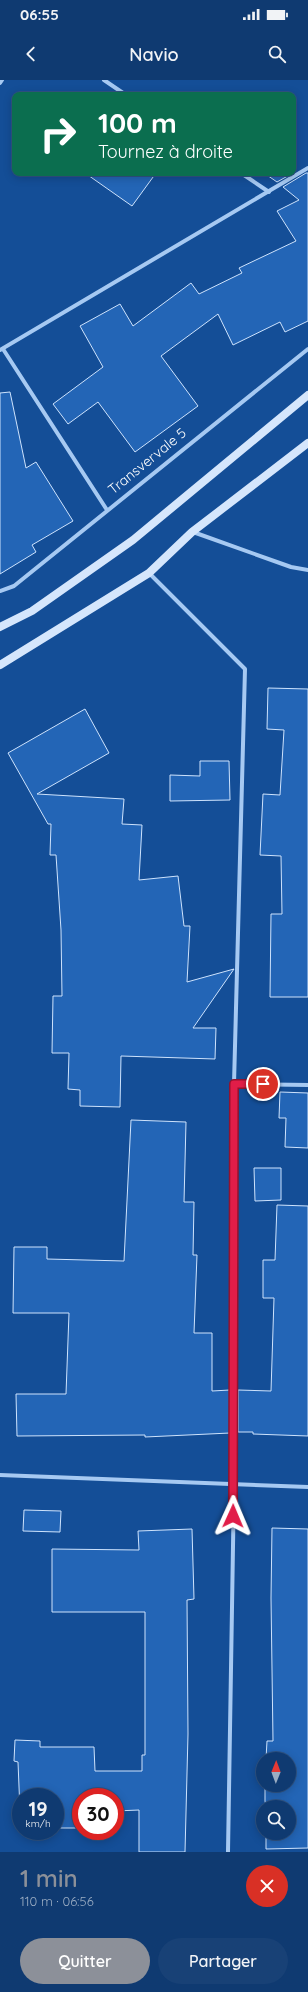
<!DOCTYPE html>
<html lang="fr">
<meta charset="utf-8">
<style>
:root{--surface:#0f3a71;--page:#184176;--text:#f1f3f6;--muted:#9badc3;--line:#2f5484;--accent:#8c9099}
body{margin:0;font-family:Quicksand,sans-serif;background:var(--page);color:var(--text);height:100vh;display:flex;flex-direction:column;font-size:15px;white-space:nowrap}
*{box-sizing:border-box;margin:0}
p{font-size:13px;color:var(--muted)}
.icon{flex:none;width:22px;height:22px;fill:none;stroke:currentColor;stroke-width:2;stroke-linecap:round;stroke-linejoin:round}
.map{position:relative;height:1772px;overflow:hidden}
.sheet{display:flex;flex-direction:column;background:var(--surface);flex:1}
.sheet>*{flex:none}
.banner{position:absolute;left:12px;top:12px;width:284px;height:84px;border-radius:8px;box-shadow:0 2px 10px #0003,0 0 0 1px var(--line);background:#0b6e4f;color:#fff;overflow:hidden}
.needle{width:26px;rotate:1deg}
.buttons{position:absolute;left:256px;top:1672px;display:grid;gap:8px}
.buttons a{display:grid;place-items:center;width:40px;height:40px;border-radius:50%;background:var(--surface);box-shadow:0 2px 10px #0003,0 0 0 1px var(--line);font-size:20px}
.speed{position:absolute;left:12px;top:1708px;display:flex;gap:8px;font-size:20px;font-weight:700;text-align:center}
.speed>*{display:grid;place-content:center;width:52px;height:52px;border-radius:50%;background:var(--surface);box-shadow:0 2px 10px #0003,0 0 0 1px var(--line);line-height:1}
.speed small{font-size:10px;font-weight:400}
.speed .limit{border:6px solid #d22;background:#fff;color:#111}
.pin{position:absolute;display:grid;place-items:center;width:34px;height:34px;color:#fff;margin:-17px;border:2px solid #fff;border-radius:50%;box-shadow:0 1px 4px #0007}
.me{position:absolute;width:44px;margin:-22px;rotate:1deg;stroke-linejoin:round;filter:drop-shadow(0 0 3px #0008)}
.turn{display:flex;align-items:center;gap:14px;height:84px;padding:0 20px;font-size:18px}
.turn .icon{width:52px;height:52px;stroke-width:2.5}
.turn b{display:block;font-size:28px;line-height:34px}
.round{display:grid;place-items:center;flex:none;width:42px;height:42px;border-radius:21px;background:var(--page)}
.overview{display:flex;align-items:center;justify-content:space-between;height:68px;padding:0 20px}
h1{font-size:24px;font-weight:600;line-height:30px;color:var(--accent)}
.action{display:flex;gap:8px;margin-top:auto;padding:8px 20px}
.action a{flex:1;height:46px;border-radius:24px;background:var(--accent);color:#fff;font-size:16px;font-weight:600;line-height:46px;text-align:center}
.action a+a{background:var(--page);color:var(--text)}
.status{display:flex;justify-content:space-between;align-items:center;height:28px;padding:0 20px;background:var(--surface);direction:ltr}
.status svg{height:11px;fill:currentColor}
header{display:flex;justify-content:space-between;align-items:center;height:52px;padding:0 20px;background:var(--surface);font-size:18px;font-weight:600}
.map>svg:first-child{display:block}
.building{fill:#2365b6;stroke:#cee3fd}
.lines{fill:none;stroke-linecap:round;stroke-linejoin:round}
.minor{stroke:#a6c9f2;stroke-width:4}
.secondary{stroke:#d5e6fc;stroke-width:8}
.route-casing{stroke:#92132f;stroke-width:10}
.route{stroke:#e11d48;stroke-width:7}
.labels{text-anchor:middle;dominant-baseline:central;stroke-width:4;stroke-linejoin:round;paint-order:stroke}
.street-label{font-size:14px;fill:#fff;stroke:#144e97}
</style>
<div class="status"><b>06:55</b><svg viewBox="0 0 49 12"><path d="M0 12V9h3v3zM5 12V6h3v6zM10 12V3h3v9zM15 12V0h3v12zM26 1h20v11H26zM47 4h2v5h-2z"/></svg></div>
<header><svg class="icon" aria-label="back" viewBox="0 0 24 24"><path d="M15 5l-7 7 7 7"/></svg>Navio<svg class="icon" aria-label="search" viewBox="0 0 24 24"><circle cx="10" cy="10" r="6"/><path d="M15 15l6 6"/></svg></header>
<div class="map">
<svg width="308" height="1772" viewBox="0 0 308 1772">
<rect width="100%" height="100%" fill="#144e97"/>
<!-- building -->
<g class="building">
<path d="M85,93H156L132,126Z"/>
<path d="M264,93H293L277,102Z"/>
<path d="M306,93H308V241L285,252L280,242L233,265L218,234L161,276L198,326L135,372L98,322L68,344L53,324L103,287L80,246L120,224L133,246L191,203L199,214L242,193L239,188L296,161L277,131L299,120L283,107Z"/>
<path d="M10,312L26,388L36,382L73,441L32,465L36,472L0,494V313Z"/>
<path d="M268,608L308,609V917H270L271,834H282L281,776L260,775L263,714L280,715L284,650L267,649Z"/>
<path d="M85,629L109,673L37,714L124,719L122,744L142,745L139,800L178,796L184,846H190L187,902L234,889L193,948H216L215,979L121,976L120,1027L80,1026V1010L68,1009L69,973H52L53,916H62L61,850L56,775H50L51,744H48L8,673Z"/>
<path d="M200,681H229L230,720L170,721V695L200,696Z"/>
<path d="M280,1012L308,1013V1068L285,1067L286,1038H279Z"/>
<path d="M131,1040L186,1042L184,1122H194L193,1175H197L194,1253H212V1311L230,1310V1353L145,1357V1355L17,1356L16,1314H66L69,1233H13L14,1167H47V1179L124,1181Z"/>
<path d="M254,1088H281V1120L255,1121Z"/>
<path d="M277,1125L308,1126V1356L253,1354V1352H238V1310L271,1311L274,1218H263V1180H275Z"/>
<path d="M24,1430L61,1431L60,1452L23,1451Z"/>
<path d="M272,1448L308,1449V1768L266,1769V1753H289V1727H266L265,1721V1705H289V1679H266L267,1661H273L271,1518Z"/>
<path d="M192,1449L194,1519L187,1520L188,1654L185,1772H139V1730L115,1731V1717H81V1748H55V1717H21L20,1731L18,1682L14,1681L15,1660L40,1661V1667H94L95,1691H142V1675H145V1532H52V1469L139,1470L138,1451Z"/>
</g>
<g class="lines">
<!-- minor -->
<g class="minor">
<path d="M104,0L126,15"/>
<path d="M0,3L2,0"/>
<path d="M241,93L269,112"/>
<path d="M3,269L107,430"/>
<path d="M0,270L308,88"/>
<path d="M193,452L291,487L308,490"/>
<path d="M149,493L245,589L234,1004V1405L228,1772"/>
<path d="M0,511L14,506L308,269"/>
<path d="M234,1004L308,1005"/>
<path d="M0,1395L308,1407"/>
</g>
<!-- secondary -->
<g class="secondary">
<path d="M0,547L32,531L133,460L308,315"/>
<path d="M0,585L149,493L192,452L308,363"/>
</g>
</g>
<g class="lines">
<defs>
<path id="route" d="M233,1436L234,1004H263"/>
</defs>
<!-- route casing -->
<use href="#route" class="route-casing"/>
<!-- route -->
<use href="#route" class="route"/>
</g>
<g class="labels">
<!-- street labels -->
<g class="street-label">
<text transform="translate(147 381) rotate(-39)">Transvervale 5</text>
</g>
</g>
</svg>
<div class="buttons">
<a><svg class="needle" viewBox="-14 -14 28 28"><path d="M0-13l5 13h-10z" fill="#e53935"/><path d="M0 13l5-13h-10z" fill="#9badc3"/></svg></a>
<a><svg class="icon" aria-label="search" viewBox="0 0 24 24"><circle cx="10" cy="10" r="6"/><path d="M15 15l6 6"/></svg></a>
</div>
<div class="speed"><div>19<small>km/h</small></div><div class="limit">30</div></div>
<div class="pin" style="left:263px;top:1004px;background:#d93025"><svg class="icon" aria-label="arrive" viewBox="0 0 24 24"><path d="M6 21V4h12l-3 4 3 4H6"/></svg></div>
<svg class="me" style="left:233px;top:1436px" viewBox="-20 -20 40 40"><path d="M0-17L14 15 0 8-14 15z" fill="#e11d48" stroke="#fff" stroke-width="4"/></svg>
<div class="banner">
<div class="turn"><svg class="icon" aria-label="right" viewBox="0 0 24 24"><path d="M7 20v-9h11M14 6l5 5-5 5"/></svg><div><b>100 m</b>Tournez à droite</div></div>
</div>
</div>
<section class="sheet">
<div class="overview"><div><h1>1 min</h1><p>110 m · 06:56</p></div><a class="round" style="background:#d93025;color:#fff"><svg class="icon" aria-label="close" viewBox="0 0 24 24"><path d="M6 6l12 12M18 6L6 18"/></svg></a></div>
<div class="action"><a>Quitter</a><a>Partager</a></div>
</section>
